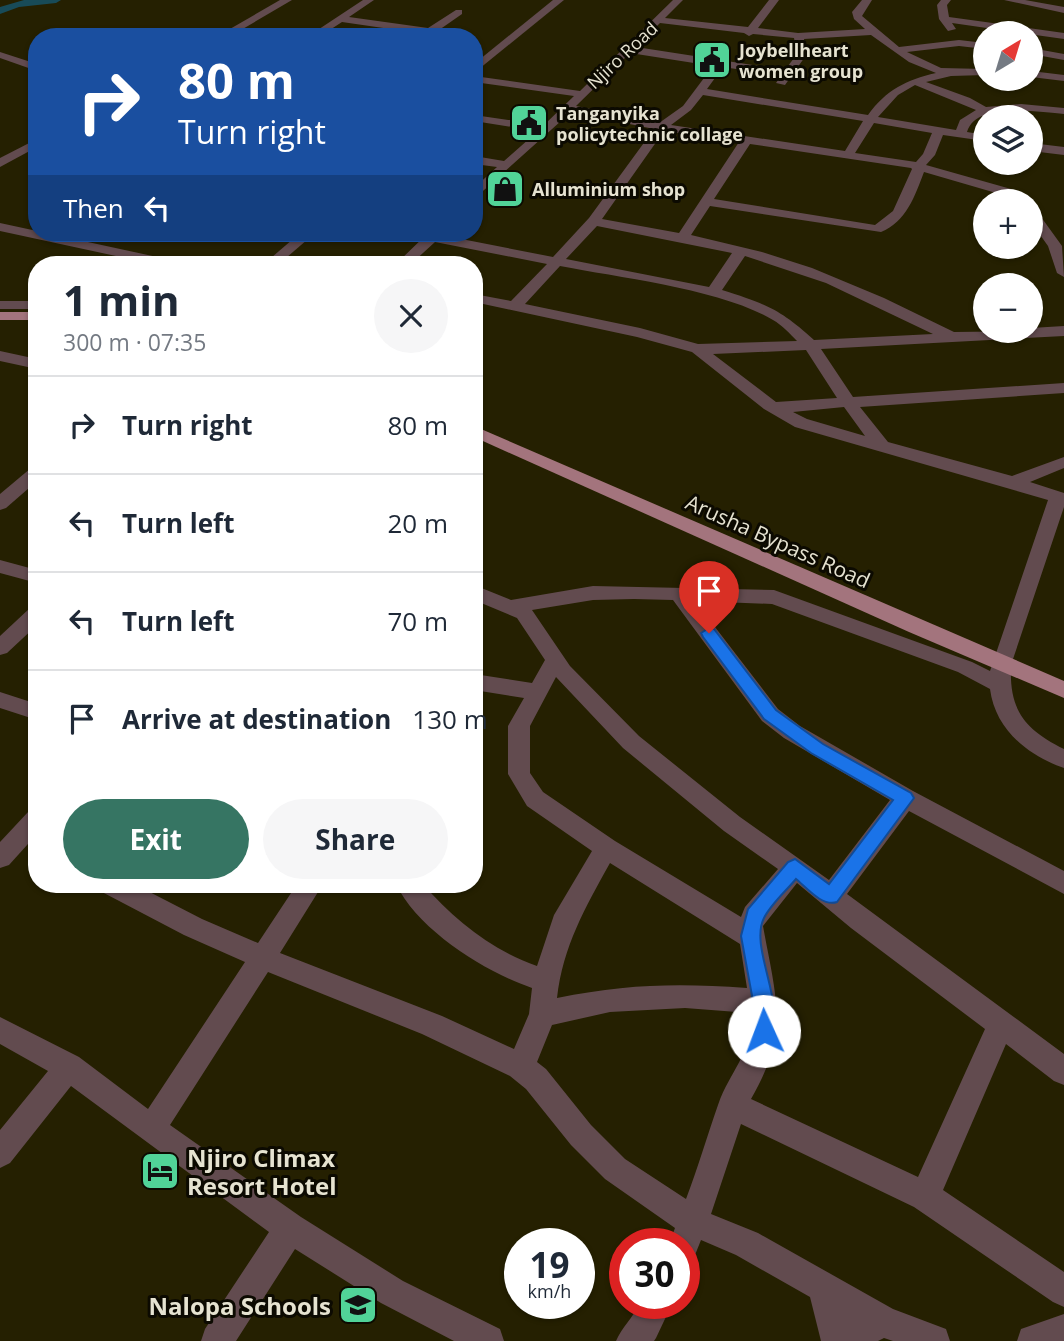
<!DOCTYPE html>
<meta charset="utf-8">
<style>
:root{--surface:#fff;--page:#f6f6f7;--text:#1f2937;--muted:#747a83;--line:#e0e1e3;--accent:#367563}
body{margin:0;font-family:"Open Sans",sans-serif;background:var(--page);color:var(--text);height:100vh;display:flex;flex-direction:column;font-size:26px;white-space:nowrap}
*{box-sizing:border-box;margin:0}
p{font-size:23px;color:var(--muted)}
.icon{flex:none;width:38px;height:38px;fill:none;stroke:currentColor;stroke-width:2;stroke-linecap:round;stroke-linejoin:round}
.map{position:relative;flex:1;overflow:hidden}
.sheet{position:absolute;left:28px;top:256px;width:455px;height:637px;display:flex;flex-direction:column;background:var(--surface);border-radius:28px;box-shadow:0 2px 5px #0004}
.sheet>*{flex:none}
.guide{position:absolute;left:28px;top:28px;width:455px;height:214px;border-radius:28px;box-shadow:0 2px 5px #0004;background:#1a4fa0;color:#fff;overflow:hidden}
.needle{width:46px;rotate:38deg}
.controls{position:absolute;left:973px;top:21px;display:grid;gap:14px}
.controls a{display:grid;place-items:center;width:70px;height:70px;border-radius:50%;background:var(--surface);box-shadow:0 2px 5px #0004;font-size:35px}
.speed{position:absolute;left:504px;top:1228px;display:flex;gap:14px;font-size:35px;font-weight:700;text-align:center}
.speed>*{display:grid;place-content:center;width:91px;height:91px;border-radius:50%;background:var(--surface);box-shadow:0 2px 5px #0004;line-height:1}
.speed small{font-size:18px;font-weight:400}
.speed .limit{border:10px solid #d22;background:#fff;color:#111}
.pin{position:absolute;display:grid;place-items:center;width:60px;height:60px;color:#fff;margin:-72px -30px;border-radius:50% 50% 50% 0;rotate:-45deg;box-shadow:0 0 7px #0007}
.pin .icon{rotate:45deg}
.me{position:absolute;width:77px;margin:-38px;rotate:358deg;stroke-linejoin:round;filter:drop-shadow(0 0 5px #0008)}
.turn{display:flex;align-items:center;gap:24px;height:147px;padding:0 35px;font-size:32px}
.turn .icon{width:91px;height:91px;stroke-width:2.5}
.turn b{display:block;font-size:49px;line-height:60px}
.then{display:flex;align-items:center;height:66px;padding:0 35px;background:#0003;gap:14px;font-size:26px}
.round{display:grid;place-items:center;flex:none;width:74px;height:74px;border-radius:37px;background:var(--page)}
.summary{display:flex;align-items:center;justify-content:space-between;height:119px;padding:0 35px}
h1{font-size:42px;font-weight:700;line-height:52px}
.button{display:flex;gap:14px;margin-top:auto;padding:14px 35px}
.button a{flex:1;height:80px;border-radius:42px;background:var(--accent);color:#fff;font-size:28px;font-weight:700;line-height:80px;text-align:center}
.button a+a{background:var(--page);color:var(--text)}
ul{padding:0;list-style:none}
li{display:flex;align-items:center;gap:21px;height:98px;padding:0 35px;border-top:2px solid var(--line)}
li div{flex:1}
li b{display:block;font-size:26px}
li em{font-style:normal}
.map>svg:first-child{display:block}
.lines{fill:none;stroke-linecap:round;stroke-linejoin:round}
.river{fill:#184b58;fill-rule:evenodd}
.minor{fill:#624b4f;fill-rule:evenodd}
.major{fill:#a3747d;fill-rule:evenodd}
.route{fill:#1a73e8;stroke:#114b97;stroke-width:2}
.labels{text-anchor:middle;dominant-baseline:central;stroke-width:6;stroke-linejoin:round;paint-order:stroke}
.far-poi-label{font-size:18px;font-weight:bold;fill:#e6e3d1;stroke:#0c0a01;text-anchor:start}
.far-street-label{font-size:18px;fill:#e6e3d1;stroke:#0c0a01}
.street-label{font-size:21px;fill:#e6e3d1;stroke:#0c0a01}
.near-poi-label{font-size:24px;font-weight:bold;fill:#e6e3d1;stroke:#0c0a01;text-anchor:start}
</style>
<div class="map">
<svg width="1064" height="1341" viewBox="0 0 1064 1341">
<rect width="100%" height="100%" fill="#252001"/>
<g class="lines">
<!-- river -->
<path class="river" d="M24,0H61L56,3L19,7L0,14V7Z"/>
<!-- minor -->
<g class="minor">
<path d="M280,0H292L229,37H216Z"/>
<path d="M363,0H374L349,17L428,28L456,10H462V14L439,30L473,37H445L342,22L319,37H307Z"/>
<path d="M553,0H564L474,73V64Z"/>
<path d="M673,0H683L665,18L748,27L769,0H779L758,28L798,33L865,29L854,19L852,12L862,0H872L862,16L899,47L959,40L985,43V49L959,46L907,52L941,68L985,69V75L951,76L926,82L970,98L986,107L1021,104L1064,108V114C1040,112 976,101 967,132L985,135V141L943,135L935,155L926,165L1011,189L1028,201H1013L1003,195L924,172C915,196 906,222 881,232L710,206L691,235L762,252L812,268L884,298L954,332L1031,331V328L1064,326V336L821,349L853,397L1064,383V393L860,407L888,442L1012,476L1064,457V468L1030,482L1064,493V507L1011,665C1009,710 1024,729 1064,749V768C1028,756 995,729 990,689L958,672L772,604L695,601L778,709L800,726L913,791L1064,871V894L909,811L847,894L1064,1054V1085L1054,1081L1006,1044L943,1190L1064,1272V1307L1053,1302L914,1207L741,1124L711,1214L758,1233L893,1309L946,1329L950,1341H893L884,1338L878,1341H821L810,1297L736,1255L701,1240L695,1255L684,1259V1244H669L675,1228L605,1179L571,1145L526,1089L510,1076L422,1034L268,972L170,1125L301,1217L403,1281L500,1329L504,1341H454L381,1303L295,1249L236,1341H201L205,1329L269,1232L71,1086L10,1163L0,1168V1130L48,1071L0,1044V1017L79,1057L148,1109L245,962L184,935L102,892L99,884H134L202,919L258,943L297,884H323L280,953L442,1016L514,1049L529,1014L532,988C485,972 418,930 396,884H423C453,919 493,951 537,966L554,915L592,851L527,806L508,774V726L524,698L474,690V674L532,683L545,660L517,618L474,600V585L511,600L593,586L774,590L972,662L990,671L1048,500L795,427L764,409L692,352L637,337L474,302V294L511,301L547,264L435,242L411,264H396L428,233H443L441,235L553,257L589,218L654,129L571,112L474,199V188L497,167L474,164V156L504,161L538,131L474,121V115L544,125L574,96L474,82V76L580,91ZM660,23L744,33L749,36L753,34L794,38L797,54L785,70L636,47ZM871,35L909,62L936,73C906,80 886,90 868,115L707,89L723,67L781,76L776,83L785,85L807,54L804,39ZM630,53L713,66L683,106L659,123L576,106ZM915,85L976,110L960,120L956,130L878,117L898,95ZM703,95L863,121L845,151L671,125L691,110ZM874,123L932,133L923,154L916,162L855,153ZM664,131L739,142L679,233L602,219ZM750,144L911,168L912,169L893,211L875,225L714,199ZM597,226L732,253L709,287L566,259ZM745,256L826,283L933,334L814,340C780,309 766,304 722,290ZM560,266C621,278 721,289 773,320C782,325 790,334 797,341L698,344L640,328L525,304ZM806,350L837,398L776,402L713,354ZM844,407L865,436L807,419L793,412ZM634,599L673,600L762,721L784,738L890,800L829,880L740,817L639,736L570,666L532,610L593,600ZM556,677L623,748L724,831L778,869L745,907L741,917L615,841L543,792L530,773V726ZM610,863L740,944L747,988C678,983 626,984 557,998C563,946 585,908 610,863ZM797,883L851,928L985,1029L918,1177L751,1099C790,1032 776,998 763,926ZM685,1008L750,1013C751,1058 731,1068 718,1105C707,1136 698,1168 686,1199L625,1159L591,1125L546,1069L537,1062L552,1025L610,1012Z"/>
<path d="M941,0H951L947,5L949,17L1064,33V39L952,23L956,29L948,31L939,19L937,5Z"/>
<path d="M1004,0H1025L1064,7V13Z"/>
<path d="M1031,48L1064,54V60L1031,54Z"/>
<path d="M0,52L37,64V71L0,58Z"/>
<path d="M1031,71L1064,75V81L1031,77Z"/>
<path d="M37,139V147L0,167V158Z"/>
<path d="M1031,143L1064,147V155L1031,151Z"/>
<path d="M1031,209L1036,210L1062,246L1064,277L1057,273L1048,246L1031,222Z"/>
<path d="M0,223L171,260L178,264H153L0,231Z"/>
<path d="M300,233H315L279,264H264Z"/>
<rect x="0" y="301" width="37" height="8"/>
<path d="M0,351L37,359V369L0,361Z"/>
<path d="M37,467V481L6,508L0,510V494L31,468Z"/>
<path d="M0,560L37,570V583L0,573Z"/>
<path d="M37,606V625L7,653L0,655V636L30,608Z"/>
<path d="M0,692L37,704V720L0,708Z"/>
<path d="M37,808V834L9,865L0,868V842L29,811Z"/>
<path d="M639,1304H672L656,1338L654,1341H616C622,1327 633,1318 639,1304Z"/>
<path d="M1064,1314V1341H1017L1021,1329Z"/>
</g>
<!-- major -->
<g class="major">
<rect x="0" y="312" width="37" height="8"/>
<path d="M474,426L1064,681V698L909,632L474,437Z"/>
</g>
</g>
<!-- route -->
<path class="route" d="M709,628L714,629L776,710L823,744L911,793L914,798L837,902C822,907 807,888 796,879C786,891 771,904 764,918C749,947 786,1003 771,1038L764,1041L756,1038L753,1031V1001L741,936L748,909L788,862L795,859L829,884L893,800L811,753L764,719L703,637L701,633Z"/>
<!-- icons -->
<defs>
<symbol id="civic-square" viewBox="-11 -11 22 22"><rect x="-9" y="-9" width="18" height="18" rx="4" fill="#51d398" stroke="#0c0a01"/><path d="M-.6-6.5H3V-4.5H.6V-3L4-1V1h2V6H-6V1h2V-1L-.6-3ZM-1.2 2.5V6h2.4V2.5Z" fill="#111"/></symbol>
<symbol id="shop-square" viewBox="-11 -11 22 22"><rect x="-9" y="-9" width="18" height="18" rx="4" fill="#51d398" stroke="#0c0a01"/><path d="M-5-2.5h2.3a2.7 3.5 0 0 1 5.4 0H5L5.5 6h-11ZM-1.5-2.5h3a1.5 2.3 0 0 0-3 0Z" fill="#111"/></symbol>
<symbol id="hotel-square" viewBox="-11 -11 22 22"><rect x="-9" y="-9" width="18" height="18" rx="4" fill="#51d398" stroke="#0c0a01"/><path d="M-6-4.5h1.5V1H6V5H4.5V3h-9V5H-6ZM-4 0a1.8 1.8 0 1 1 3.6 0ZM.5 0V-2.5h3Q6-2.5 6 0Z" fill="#111"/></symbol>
<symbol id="school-square" viewBox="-11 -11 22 22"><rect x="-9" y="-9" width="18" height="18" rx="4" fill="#51d398" stroke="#0c0a01"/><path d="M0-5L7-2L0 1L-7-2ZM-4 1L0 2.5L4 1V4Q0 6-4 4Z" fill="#111"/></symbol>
</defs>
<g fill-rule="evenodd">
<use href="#civic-square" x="690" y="38" width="44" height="44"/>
<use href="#civic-square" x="507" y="101" width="44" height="44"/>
<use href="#shop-square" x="483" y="167" width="44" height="44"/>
<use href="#hotel-square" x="138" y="1149" width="44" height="44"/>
<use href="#school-square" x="336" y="1283" width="44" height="44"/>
</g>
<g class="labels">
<!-- far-poi labels -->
<g class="far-poi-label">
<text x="739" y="50">Joybellheart<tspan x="739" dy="21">women group</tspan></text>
<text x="556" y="113">Tanganyika<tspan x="556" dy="21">policytechnic collage</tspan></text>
<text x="532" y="189">Alluminium shop</text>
</g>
<!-- far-street labels -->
<g class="far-street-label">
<text transform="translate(622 55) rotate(-43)">Njiro Road</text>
</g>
<!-- street labels -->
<g class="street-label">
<text transform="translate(778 541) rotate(24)">Arusha Bypass Road</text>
</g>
<!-- near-poi labels -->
<g class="near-poi-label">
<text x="187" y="1157">Njiro Climax<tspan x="187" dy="28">Resort Hotel</tspan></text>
<text x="331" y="1305" text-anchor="end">Nalopa Schools</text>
</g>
</g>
</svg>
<div class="controls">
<a><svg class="needle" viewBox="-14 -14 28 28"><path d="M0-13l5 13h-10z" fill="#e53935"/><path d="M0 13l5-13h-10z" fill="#747a83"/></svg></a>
<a><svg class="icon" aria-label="layers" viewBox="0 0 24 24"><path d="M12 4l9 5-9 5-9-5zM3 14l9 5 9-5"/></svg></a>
<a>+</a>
<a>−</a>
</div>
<div class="speed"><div>19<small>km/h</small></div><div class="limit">30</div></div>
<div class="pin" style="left:709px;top:633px;background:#d93025"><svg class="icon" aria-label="arrive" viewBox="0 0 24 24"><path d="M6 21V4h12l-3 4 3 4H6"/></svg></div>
<svg class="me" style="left:764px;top:1031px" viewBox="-20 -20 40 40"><circle r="19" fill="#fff"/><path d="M0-13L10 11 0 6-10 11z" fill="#1a73e8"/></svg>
<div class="guide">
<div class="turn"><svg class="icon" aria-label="right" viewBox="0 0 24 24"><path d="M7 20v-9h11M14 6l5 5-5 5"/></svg><div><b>80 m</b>Turn right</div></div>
<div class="then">Then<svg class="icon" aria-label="left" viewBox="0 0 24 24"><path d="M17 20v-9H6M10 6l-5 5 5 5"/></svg></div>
</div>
<section class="sheet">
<div class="summary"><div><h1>1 min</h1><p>300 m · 07:35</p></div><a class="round"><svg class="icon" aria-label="close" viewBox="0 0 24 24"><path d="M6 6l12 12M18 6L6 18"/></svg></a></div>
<ul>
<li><svg class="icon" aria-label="right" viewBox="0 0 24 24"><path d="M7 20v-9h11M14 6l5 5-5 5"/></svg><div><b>Turn right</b></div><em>80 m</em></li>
<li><svg class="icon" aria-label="left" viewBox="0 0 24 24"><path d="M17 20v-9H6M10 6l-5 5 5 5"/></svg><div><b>Turn left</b></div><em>20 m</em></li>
<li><svg class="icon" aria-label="left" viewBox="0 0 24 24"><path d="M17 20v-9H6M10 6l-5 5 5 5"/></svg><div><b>Turn left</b></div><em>70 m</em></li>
<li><svg class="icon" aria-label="arrive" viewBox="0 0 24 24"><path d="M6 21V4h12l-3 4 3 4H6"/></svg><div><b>Arrive at destination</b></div><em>130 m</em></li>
</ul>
<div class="button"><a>Exit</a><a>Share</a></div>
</section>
</div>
